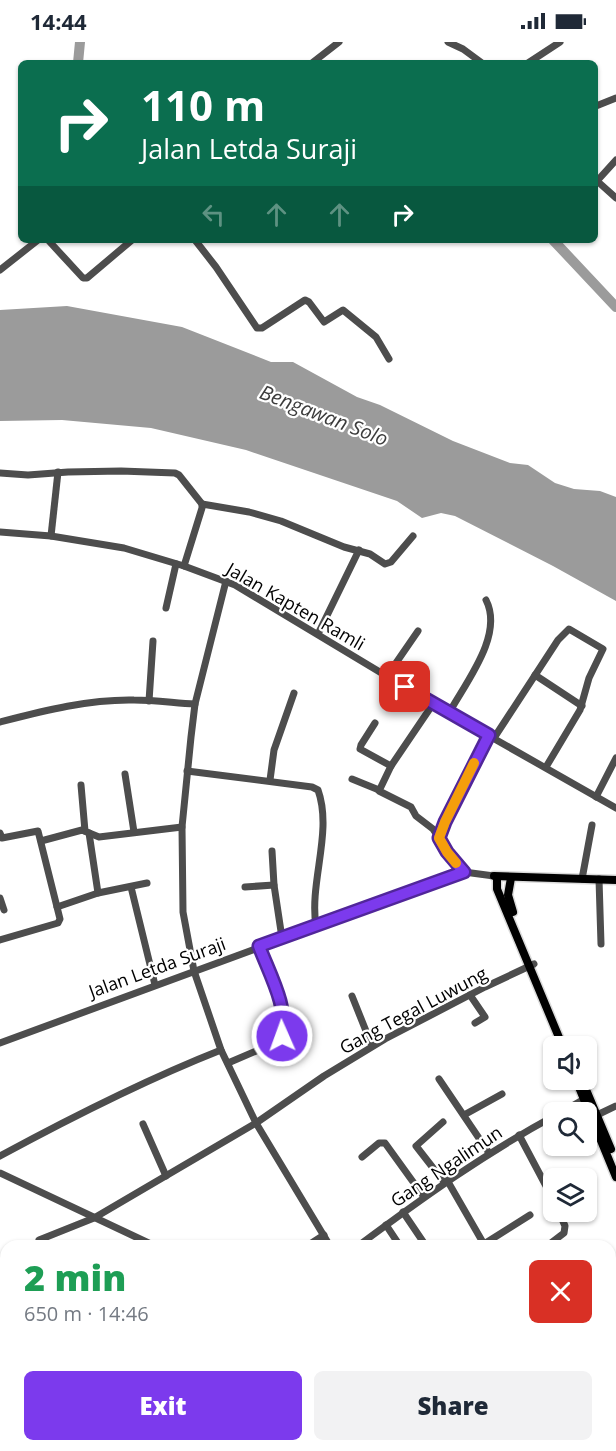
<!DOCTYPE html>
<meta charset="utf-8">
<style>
:root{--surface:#fff;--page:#f2f2f3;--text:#1f2937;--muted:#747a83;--accent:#7c3aed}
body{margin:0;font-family:"Open Sans",sans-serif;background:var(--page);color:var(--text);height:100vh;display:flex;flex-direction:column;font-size:22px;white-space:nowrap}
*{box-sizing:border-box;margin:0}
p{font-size:20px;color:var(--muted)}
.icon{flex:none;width:33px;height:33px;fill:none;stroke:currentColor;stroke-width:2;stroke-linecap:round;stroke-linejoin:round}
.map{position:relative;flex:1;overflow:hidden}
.panel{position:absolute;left:0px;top:1198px;width:616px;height:212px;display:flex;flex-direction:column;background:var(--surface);border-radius:18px 18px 0 0;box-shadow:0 2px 4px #0004}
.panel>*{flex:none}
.guide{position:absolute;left:18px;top:18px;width:580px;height:183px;border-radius:9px;box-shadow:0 2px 4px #0004;background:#0b6e4f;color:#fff;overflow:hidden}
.controls{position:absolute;left:543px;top:994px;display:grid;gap:12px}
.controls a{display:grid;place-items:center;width:54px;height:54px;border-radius:9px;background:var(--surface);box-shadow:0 2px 4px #0004;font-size:30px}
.pin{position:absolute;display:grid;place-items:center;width:51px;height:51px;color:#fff;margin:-26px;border-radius:12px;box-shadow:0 3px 9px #0006}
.me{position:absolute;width:66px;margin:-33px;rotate:358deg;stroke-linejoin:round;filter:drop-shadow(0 0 4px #0008)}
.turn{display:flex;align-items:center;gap:21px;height:126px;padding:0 24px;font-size:27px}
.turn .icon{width:78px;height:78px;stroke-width:2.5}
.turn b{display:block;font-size:42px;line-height:51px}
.lanes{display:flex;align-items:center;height:57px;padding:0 24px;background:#0003;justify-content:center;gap:30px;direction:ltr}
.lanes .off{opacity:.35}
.round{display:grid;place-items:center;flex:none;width:63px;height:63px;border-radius:9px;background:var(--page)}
.overview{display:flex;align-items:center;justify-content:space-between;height:102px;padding:0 24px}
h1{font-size:36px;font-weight:800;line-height:45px;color:#1e9e55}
.action{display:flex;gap:12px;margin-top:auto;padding:12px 24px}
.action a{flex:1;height:69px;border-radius:9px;background:var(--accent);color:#fff;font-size:24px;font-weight:800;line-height:69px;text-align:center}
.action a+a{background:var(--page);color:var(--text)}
.status{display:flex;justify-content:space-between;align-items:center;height:42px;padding:0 30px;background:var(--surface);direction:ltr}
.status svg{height:16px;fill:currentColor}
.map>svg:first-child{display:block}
.water{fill:#9b9b9b}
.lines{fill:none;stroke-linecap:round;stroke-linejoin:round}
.river{stroke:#9b9b9b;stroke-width:10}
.major-casing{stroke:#dbdbdb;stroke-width:11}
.minor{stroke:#4d4d4d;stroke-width:7}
.major{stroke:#000;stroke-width:8}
.route-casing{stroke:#51269a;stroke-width:15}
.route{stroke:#7c3aed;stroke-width:10}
.slow{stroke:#f59e0b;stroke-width:10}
.labels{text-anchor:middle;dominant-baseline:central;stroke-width:4.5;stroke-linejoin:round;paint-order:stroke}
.street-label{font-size:18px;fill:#000;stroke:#fff}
.water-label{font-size:20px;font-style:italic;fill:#3c3c3c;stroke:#fff}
</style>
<div class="status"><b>14:44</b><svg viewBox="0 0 49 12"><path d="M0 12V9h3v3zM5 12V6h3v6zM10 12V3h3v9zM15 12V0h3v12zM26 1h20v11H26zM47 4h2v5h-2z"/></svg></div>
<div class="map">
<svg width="616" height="1409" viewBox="0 0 616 1409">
<rect width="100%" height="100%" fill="#fff"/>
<!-- water -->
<g class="water">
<path d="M67,264L182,285L271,320H293L357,355L380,363L453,399L510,421L528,423L555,441L574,447L600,449L616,455V559L553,524L455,474L441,471L422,476L397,459L246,408L151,386L62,378L0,379V268Z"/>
<path d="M0,1245L6,1248V1391L0,1388Z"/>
<path d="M29,1404H280L287,1409H38Z"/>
</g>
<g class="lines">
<!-- river -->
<g class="river">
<path d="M78,21L80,0"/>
<path d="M553,198L616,265"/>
</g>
<defs>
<g id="major">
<path d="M494,834L616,838"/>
<path d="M497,835V847L563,1005"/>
<path d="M511,836L508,853L513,870"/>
<path d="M576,1038L616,1135"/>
<path d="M582,1038L611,1107"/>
</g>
</defs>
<!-- major casing -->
<use href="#major" class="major-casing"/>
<!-- minor -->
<g class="minor">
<path d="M448,0L463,7L482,21"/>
<path d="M312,21L339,0"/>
<path d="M528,21L560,0"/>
<path d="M596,64L616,56"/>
<path d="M596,138L616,156"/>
<path d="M597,139L616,118"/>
<path d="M48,198L83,236H87L132,198"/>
<path d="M195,198L216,225L257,286H262L305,258L309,260L324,280L343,268L376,295L389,317"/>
<path d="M0,228L38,198"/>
<path d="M0,431L28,433L68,430L121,429L175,431L179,433L202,462V466L184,524"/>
<path d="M202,462L249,470L281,479L344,505L370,512L385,522L391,520L413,494"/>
<path d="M0,490L51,494L124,506L184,524L235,543L433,662L616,766"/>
<path d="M51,494L58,430"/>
<path d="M226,539L195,662L191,695L182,785L183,870L194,929L221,1008L256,1081L330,1204"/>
<path d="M166,566L176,522"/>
<path d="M318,592L359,508"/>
<path d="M535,633L582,664"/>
<path d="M387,634L418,589"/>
<path d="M149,659L153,599"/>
<path d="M433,662L391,724L379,749L411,765L416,774L433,787L439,796"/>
<path d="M449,671C466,640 504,593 486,558"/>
<path d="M0,680C43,669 89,657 134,658C155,658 175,661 195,662"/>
<path d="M375,681L361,703L360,707L391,724"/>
<path d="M494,696L558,598L569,587L603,607L589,636L580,668L546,725"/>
<path d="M187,729L312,745L318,748C333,790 309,840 316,884"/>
<path d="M125,732L134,790"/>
<path d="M352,737L379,748"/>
<path d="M270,738L274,708L294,651"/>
<path d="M81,743L85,789"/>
<path d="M596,755L616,716"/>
<path d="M0,791L2,796L38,789L57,865"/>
<path d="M89,791L98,851"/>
<path d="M41,799L82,788L99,795L182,785"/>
<path d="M272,809L274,843"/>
<path d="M464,830L447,810L439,796L445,780L489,693"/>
<path d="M582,837L592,783"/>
<path d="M599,837L601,902"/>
<path d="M131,845L155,943"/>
<path d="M245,845L274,843L282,896"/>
<path d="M0,856L4,868"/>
<path d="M0,898L58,881L60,877L57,865L98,851L147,841"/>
<path d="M470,953L485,975L475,981"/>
<path d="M352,954L372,1004"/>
<path d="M0,1001L451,835L464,830L494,834"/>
<path d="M228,1021L277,1000C294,979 268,928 259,904"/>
<path d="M439,1037L489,1111"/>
<path d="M560,1071L586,1056"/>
<path d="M464,1073L502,1052"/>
<path d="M597,1073L616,1064"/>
<path d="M443,1080L416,1104L444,1140"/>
<path d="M143,1082L166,1134"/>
<path d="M519,1093L554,1159"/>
<path d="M0,1114C72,1075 145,1038 221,1008"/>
<path d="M362,1115L379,1101H385L424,1155"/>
<path d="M0,1131L155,1204"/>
<path d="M447,1138L485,1204"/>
<path d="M403,1170L426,1204"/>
<path d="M386,1183L400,1204"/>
<path d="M39,1198L94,1176L256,1081L324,1034L385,997L485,945L534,922"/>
<path d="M484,1202L530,1173"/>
<path d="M307,1204L324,1193"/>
<path d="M358,1204C421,1157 484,1112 554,1074"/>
<path d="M547,1204L564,1191L565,1184L559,1170"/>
<path d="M610,1255L616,1251"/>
<path d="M610,1374L616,1371"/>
<path d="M447,1404L450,1409"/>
<path d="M472,1404L477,1409"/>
<path d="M587,1404L589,1409"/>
<path d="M409,1409L415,1404"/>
<path d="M548,1409L557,1404"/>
</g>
<!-- major -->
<use href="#major" class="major"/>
</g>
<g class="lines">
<defs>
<path id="route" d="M282,994C289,966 269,931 259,904L464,830L447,810L439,796L445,780L489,693L405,645"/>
</defs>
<!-- route casing -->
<use href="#route" class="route-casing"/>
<!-- route -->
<use href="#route" class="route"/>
<!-- slow -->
<path class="slow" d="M456,821L447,810L439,796L445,780L474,721"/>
</g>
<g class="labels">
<!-- street labels -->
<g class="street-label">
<text transform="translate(296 564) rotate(30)">Jalan Kapten Ramli</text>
<text transform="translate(157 925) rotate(-20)">Jalan Letda Suraji</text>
<text transform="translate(413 968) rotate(-28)">Gang Tegal Luwung</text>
<text transform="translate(446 1124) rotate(-34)">Gang Ngalimun</text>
</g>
<!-- water labels -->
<g class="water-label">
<text transform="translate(324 373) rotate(21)">Bengawan Solo</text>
</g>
</g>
</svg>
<div class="controls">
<a><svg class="icon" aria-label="sound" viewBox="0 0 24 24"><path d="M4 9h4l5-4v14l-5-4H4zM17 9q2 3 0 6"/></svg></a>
<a><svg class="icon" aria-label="search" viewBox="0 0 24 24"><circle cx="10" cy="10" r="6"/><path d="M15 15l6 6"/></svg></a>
<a><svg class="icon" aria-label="layers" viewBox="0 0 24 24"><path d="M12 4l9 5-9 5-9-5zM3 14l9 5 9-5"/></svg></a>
</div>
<div class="pin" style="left:405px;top:645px;background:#d93025"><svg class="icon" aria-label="arrive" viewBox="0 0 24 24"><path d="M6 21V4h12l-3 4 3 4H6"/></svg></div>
<svg class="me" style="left:282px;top:994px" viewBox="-20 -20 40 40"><circle r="17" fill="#7c3aed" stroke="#fff" stroke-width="3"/><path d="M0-11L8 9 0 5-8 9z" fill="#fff"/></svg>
<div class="guide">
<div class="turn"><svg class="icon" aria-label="right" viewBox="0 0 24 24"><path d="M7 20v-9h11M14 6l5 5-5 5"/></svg><div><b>110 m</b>Jalan Letda Suraji</div></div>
<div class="lanes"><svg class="icon off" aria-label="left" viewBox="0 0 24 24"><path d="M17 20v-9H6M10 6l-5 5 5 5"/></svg><svg class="icon off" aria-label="ahead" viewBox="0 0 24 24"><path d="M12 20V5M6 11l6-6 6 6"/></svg><svg class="icon off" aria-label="ahead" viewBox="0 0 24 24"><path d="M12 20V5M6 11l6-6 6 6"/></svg><svg class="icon" aria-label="right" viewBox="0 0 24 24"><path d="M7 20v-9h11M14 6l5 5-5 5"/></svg></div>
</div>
<section class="panel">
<div class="overview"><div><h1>2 min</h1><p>650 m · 14:46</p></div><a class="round" style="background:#d93025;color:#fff"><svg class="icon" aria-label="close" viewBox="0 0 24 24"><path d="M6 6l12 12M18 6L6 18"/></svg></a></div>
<div class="action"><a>Exit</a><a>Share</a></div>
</section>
</div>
